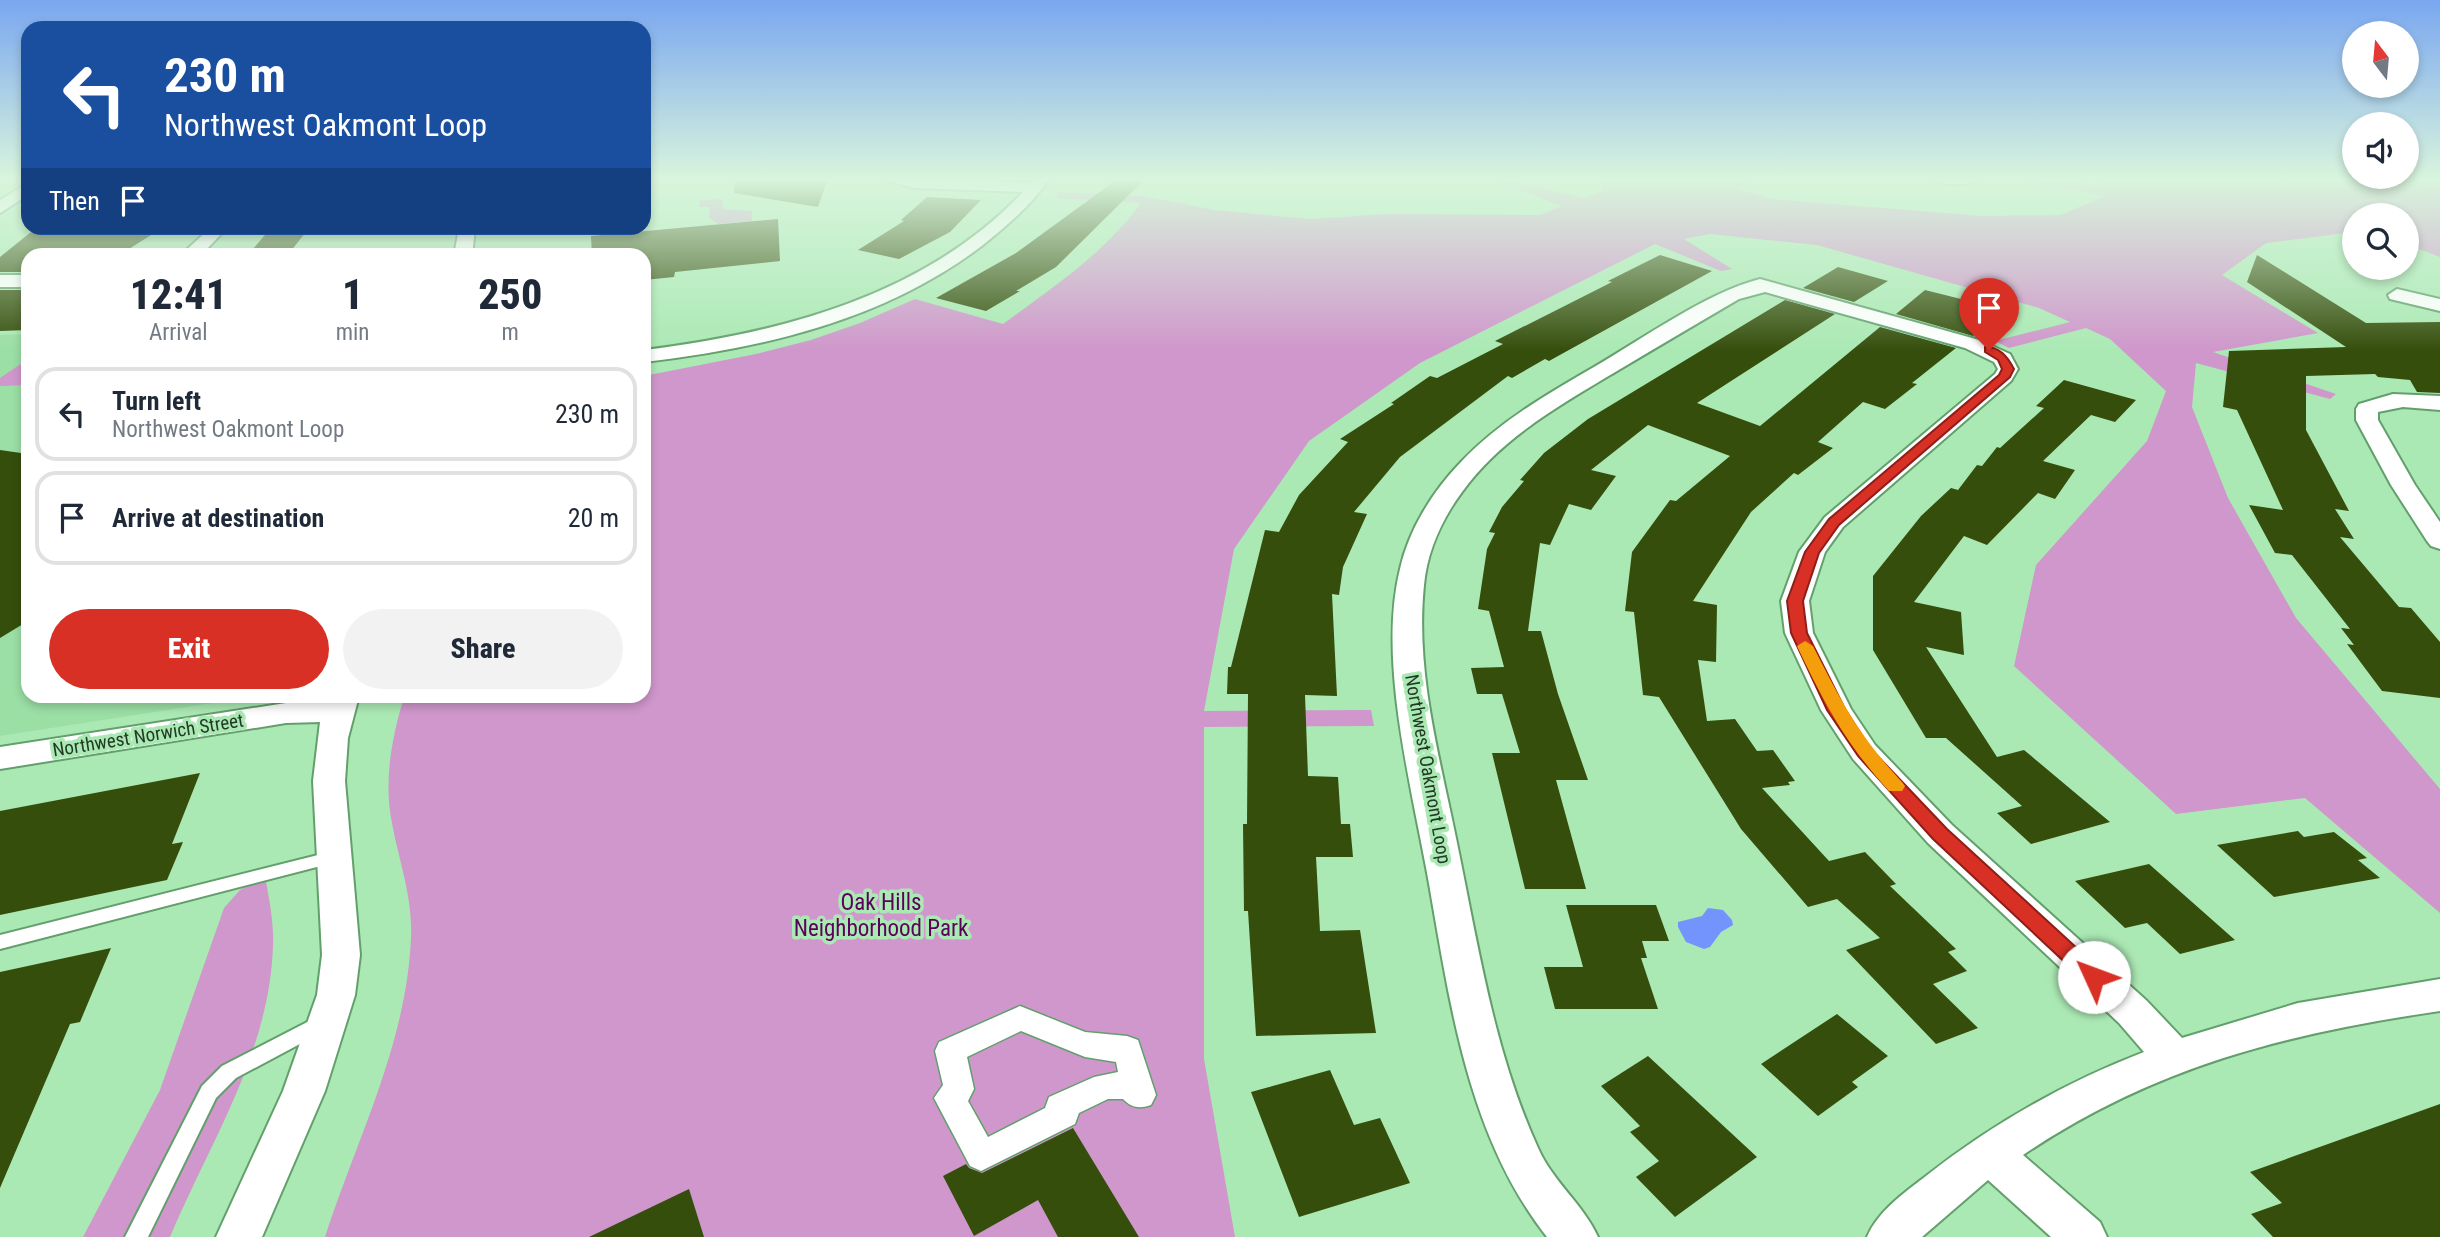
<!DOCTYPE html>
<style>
:root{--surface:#fff;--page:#f2f2f3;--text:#1f2937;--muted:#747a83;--line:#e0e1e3;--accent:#d93025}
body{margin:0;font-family:"Roboto Condensed",sans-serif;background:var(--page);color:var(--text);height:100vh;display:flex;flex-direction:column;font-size:26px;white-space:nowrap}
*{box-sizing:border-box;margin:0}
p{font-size:23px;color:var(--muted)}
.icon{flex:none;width:38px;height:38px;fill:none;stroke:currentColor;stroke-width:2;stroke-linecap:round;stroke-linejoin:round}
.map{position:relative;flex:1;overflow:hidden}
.drawer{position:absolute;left:21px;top:248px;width:630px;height:455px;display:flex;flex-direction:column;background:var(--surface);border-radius:21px;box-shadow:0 4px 10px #0003}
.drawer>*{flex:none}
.banner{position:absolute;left:21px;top:21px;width:630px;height:214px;border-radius:21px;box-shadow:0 4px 10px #0003;background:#1a4fa0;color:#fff;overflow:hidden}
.needle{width:46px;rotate:344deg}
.tools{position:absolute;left:2342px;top:21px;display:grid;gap:14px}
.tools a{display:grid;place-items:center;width:77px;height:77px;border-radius:50%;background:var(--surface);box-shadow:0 4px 10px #0003;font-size:35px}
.pin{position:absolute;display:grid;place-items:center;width:60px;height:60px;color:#fff;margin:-72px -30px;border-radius:50% 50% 50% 0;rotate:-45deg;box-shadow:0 0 7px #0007}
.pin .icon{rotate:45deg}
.me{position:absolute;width:77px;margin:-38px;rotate:313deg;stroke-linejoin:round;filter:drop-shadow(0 0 5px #0008)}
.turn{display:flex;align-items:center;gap:24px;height:147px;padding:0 28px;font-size:32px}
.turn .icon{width:91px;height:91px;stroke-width:2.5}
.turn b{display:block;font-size:49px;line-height:60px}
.then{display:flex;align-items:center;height:66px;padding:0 28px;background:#0003;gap:14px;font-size:26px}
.eta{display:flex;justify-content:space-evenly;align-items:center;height:119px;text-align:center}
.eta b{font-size:42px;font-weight:800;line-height:49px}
.primary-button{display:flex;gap:14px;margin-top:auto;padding:14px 28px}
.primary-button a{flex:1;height:80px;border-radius:42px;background:var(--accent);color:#fff;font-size:28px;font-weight:800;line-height:80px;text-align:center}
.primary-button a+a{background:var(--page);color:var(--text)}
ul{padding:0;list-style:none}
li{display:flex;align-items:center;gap:21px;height:94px;margin:0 14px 10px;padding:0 14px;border:4px solid var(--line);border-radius:21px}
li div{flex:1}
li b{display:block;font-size:26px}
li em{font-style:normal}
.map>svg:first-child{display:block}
.built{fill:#9bdfa5}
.green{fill:#cf97cb}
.water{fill:#7394fc}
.building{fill:#354e0c}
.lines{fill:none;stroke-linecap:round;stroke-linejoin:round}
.service-casing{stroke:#639f6d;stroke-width:4}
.pedestrian-casing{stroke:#639f6d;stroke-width:3}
.minor-casing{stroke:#639f6d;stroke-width:4}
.service{fill:#fff;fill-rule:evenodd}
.pedestrian{fill:#fff;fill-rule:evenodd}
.minor{fill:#fff;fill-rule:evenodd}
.route{fill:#d93025;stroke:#8d1f18;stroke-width:2}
.slow{fill:#f59e0b}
.labels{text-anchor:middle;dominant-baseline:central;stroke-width:7;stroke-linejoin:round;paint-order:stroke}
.street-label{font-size:19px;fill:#223b26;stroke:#abe9b4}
.near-park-label{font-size:23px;fill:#5b015a;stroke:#abe9b4}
</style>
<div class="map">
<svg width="2440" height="1237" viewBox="0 0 2440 1237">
<rect width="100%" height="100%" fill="#abe9b4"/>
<!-- built -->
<path class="built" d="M28,334V696L251,697L0,736V335Z"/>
<!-- green -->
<g class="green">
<path d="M1598,178H1701C1716,183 1741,178 1759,178L1738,189L1773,199L1982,216L2061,215L2105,196L2008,178H2041L2102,185L2097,178H2440V257L2406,244V215H2354V232L2266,243L2222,275L2318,333L2213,352L2336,394L2330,399L2196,363L2192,407L2228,498L2296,618L2440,789V913L2305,798L2176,814L2014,666L2036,565L2147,441L2166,391L2110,339L2086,328L2009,348L1995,341L2070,322L2039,308L1817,245L1710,234L1684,239L1732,269L1721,271L1655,244L1420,363L1309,441L1234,549L1204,711L1371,710L1374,726L1204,727V1059L1235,1237H325C357,1138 407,1043 411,937C413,893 396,854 390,811C385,772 393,734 404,697L644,696V376L756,354L811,340L860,323L915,299L1003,324C1053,287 1104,254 1141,203L1055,198L1059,192L1145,196L1214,210L1310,219L1387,214L1540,215L1562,206L1498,182L1505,179L1584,198L1604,190Z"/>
<path d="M723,199V209L752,211V221L718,224L709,218L710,207H699L700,200Z"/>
<path d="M28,359V385L0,386V378Z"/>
<path d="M265,876C269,899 274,922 273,945C270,1052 210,1142 170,1237H83L160,1090L224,908L240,890Z"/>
</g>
<!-- water -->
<path class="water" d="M1708,908L1723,910L1732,920L1733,925L1721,932L1710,947L1704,949L1686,942L1678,927V922L1702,916Z"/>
<!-- building -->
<g class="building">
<path d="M735,178H828L818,207L734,193Z"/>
<path d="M1119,178H1146L1056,267L1016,291H1020L986,311L936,298L1016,253Z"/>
<path d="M927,197L981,200L950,232L899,259L858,250L904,221L901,220Z"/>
<path d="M778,219L780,261L675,272L674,277L644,280V256H592L591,236Z"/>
<path d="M36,228H162L118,256H28V272H0V257Z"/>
<path d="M271,228H309L287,256H247Z"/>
<path d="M1660,255L1712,271L1549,361L1545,359L1512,378L1508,376L1400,457L1354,512L1367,514L1343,567L1339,595L1332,594L1337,696L1305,695L1308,776L1338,777L1341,824H1350L1353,857H1316L1320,931L1360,930L1376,1033L1256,1036L1248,911H1244L1243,824H1247L1248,694H1227L1228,667H1231L1265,530L1279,532L1299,495L1348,442L1340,439L1394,404L1391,403L1430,376L1437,378L1503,344L1495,341L1612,282L1608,281Z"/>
<path d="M2257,255L2366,323L2440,322V393L2417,392L2410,380L2378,377L2375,374L2306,376V430L2349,511L2335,509L2354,539L2340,537L2399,607L2411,608L2440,642V698L2382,691L2347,644L2354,645L2341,628L2350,629L2292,555L2275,553L2249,505L2283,510L2237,410L2223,407L2229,351L2346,347L2247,282Z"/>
<path d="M1838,267L1888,281L1854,302L1803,288Z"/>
<path d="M0,290H28V330L0,331Z"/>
<path d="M1925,290L1957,298L2006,311L1973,336L1896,314Z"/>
<path d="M1785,300L1835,314L1697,403L1760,426L1880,327L1956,348L1912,383L1917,384L1885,409L1863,402L1818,442L1833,448L1798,475L1794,473L1751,512L1693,601L1717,605L1716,662L1698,660L1707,721L1735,719L1757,751L1773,750L1795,781L1788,782L1790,785L1762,788L1829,861L1865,852L1896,884L1890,886L1956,949L1948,952L1967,971L1933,984L1978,1028L1936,1044L1846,950L1880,938L1837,899L1808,907L1741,829L1659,697L1643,695L1634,612L1625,611L1632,552L1670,500L1676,501L1730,456L1648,425L1591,470L1616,476L1591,510L1569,504L1550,545L1540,543L1528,631H1541L1558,694L1588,780H1556L1586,889H1525L1492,753H1520L1502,694H1477L1471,668L1504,667L1489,611L1478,609L1487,549L1495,533L1489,532L1502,507L1524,481L1520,480L1544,453L1588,419Z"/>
<path d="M2064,380L2136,400L2115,422L2091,415L2043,461L2075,470L2055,499L2038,493L1987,545L1964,536L1914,602L1961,612L1964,655L1926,647L1997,757L2024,750L2110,822L2031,844L1997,813L2022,806L1946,738H1926L1873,650V576L1921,516L1951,488L1958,490L1977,465L1982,466L1997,447L2000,448L2044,408L2036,406Z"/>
<path d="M0,450L28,454V621L0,638Z"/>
<path d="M200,773L172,844L183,842L167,880L0,915V811Z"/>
<path d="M2298,831L2304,837L2334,832L2367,858L2358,860L2380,878L2274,897L2217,845Z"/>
<path d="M2149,864L2235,940L2180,954L2147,923L2125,928L2075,881Z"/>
<path d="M1566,905H1656L1669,941H1642L1647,958H1641L1658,1009H1555L1544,967H1583Z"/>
<path d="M111,948L80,1022L70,1024L0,1188V972Z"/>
<path d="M1837,1014L1888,1056L1852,1082L1858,1087L1818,1116L1761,1064Z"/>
<path d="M1648,1056L1757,1157L1675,1217L1636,1177L1659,1161L1630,1132L1640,1126L1601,1086Z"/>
<path d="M1330,1070L1354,1125L1380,1118L1410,1183L1299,1217L1251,1092Z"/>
<path d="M2440,1104V1237H2273L2251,1214L2282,1203L2250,1172Z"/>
<path d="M1073,1128L1139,1237H1058L1038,1200L974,1236L943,1176L966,1164L969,1168L982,1173Z"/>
<path d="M689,1189L704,1237H589Z"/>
</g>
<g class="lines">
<defs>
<g id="service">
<path d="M334,851L340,853L343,857L340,861L0,949V935Z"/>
<path d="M319,1016L326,1018L329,1024L326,1030L236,1078L216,1098L148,1237H125L202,1086L222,1066Z"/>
</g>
<path id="pedestrian" d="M1020,1006L1085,1032L1127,1036L1138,1040L1156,1095L1151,1105C1139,1109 1132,1108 1123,1099H1108L1079,1113L1075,1124L981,1171L970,1166L934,1098L943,1085L935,1051L939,1042ZM1021,1031L1085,1057L1116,1062L1118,1072L1094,1077L1049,1097L1045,1108L988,1137L968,1101L974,1089L967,1057Z"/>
<g id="minor">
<path d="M886,178L1031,183L1034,178H1050C1032,204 1008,225 983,245C885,320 764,348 644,362V350C781,333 925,296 1023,192L914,188L889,181Z"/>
<path d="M1930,178H1983C1973,186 1940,186 1930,178Z"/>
<path d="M28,183V195L0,213V200Z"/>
<path d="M210,228H227L200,256H180Z"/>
<path d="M459,228H475L472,256H454Z"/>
<rect x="0" y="275" width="28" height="12"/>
<path d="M1760,279L1979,340L2010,354L2018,369L2011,381L1843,527L1825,552L1809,601L1813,633L1851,709L1875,745L1952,825L2147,1001L2182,1038L2298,1003L2440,979V1011C2287,1033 2153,1067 2023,1155L2100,1222L2107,1237H2051L1988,1180L1922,1237H1867C1878,1211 1904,1193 1926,1176C1992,1124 2066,1082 2144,1052L2119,1023L1928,843L1853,759L1821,710L1785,633L1781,601L1799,552L1825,517L1995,374L1998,369L1994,362L1965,348L1765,292L1739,299C1698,323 1657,347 1617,371C1560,405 1501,438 1462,492C1442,519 1427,552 1424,585C1415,673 1440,758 1457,843C1478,945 1494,1052 1538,1148C1553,1182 1583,1204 1598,1237H1547C1472,1142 1452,1017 1432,901C1416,802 1376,666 1400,569C1409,529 1433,491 1461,462C1499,422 1547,394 1594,367C1644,338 1706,293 1760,279Z"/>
<path d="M2397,289L2440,299V311L2390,299L2388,295Z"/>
<path d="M2393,394L2440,396V410L2403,407L2378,412V420L2415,485L2440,522V549L2431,546L2427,541L2391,485L2356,420V409L2359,404Z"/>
<path d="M329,696H359L348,738L345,781L360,955L355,995L325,1091L262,1237H216L283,1091L317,995L322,955L313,781L320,722L286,723L0,769V747L286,703L326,702Z"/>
</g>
</defs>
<!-- service casing -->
<use href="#service" class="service-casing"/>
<!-- pedestrian casing -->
<use href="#pedestrian" class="pedestrian-casing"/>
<!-- minor casing -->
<use href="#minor" class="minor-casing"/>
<!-- service -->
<use href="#service" class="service"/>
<!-- pedestrian -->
<use href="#pedestrian" class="pedestrian"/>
<!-- minor -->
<use href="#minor" class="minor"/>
</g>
<!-- sky -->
<linearGradient id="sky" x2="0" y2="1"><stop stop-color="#79a7f0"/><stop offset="0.51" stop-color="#d9f5dd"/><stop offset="1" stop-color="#d9f5dd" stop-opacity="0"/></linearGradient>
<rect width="2440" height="351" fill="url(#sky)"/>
<!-- route -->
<path class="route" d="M1985,347C1999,346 2008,357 2014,369L2010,377L1839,525L1819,553L1803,601L1807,633L1845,709L1870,748L1947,829L2102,971L2105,977L2102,983L2094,985L2087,983L1933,839L1858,756L1827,710L1791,633L1787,601L1805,552L1829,519L1999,375L2002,369L1998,360L1985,352Z"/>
<!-- slow -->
<path class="slow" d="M1805,641L1813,646C1841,701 1859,736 1902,782L1905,786L1902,791H1889C1846,744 1824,703 1797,646Z"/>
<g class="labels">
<!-- street labels -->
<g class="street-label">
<text transform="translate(148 735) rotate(-9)">Northwest Norwich Street</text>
<text transform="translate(1428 769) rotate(80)">Northwest Oakmont Loop</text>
</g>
<!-- near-park labels -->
<g class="near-park-label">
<text x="881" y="902">Oak Hills<tspan x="881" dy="26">Neighborhood Park</tspan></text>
</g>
</g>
</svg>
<div class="tools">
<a><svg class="needle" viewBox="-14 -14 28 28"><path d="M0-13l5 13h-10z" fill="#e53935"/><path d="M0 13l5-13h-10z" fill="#747a83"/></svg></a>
<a><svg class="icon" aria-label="sound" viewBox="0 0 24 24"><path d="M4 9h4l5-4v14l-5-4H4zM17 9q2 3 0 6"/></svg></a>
<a><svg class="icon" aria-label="search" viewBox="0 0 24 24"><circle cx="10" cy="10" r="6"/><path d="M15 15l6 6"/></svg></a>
</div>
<div class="pin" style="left:1989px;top:350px;background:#d93025"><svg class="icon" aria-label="arrive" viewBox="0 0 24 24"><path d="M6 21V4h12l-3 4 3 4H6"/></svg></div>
<svg class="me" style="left:2094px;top:977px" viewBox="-20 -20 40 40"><circle r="19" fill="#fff"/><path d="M0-13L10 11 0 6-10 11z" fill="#d93025"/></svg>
<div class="banner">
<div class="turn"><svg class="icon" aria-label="left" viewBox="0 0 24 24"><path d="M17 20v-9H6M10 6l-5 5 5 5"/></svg><div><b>230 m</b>Northwest Oakmont Loop</div></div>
<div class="then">Then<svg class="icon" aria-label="arrive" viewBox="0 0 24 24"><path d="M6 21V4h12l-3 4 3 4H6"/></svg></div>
</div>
<section class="drawer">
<div class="eta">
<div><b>12:41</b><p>Arrival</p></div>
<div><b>1</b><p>min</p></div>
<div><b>250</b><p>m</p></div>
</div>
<ul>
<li><svg class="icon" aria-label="left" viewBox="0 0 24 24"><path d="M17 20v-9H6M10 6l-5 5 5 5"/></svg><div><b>Turn left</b><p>Northwest Oakmont Loop</p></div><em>230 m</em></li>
<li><svg class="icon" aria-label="arrive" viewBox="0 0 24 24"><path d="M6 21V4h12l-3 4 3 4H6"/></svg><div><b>Arrive at destination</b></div><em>20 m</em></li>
</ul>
<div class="primary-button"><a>Exit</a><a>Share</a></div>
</section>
</div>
